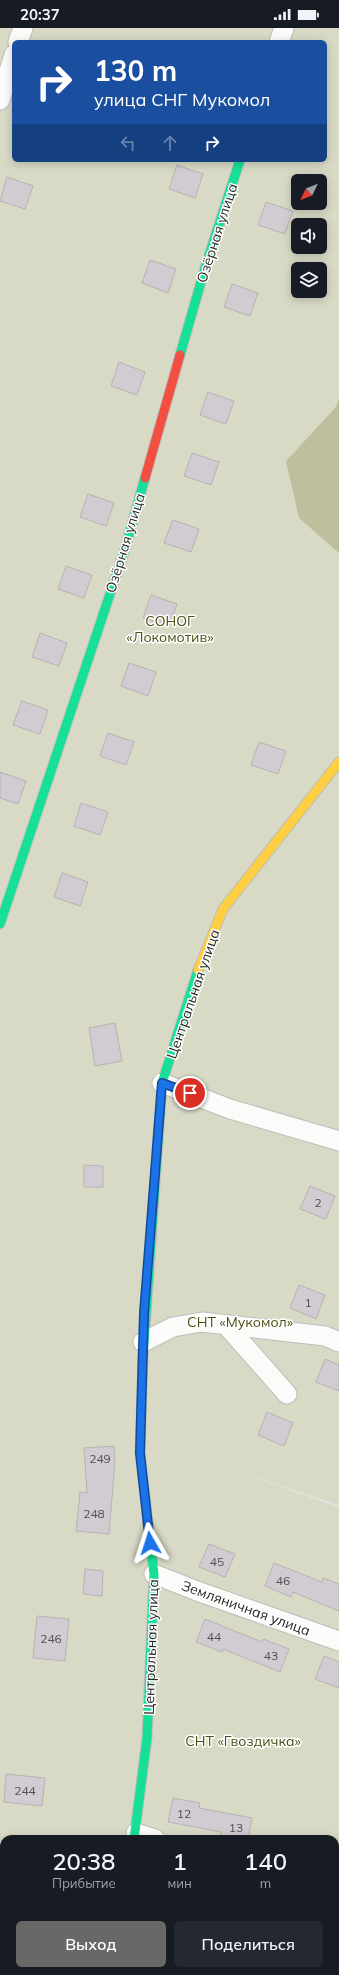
<!DOCTYPE html>
<html lang="ru">
<meta charset="utf-8">
<style>
:root{--surface:#171b24;--page:#242831;--text:#f1f3f6;--muted:#9ea1a6;--accent:#686867}
body{margin:0;font-family:Mulish,sans-serif;background:var(--page);color:var(--text);height:100vh;display:flex;flex-direction:column;font-size:15px;white-space:nowrap}
*{box-sizing:border-box;margin:0}
p{font-size:13px;color:var(--muted)}
.icon{flex:none;width:22px;height:22px;fill:none;stroke:currentColor;stroke-width:2;stroke-linecap:round;stroke-linejoin:round}
.map{position:relative;flex:1;overflow:hidden}
.sheet{position:absolute;left:0px;top:1807px;width:339px;height:140px;display:flex;flex-direction:column;background:var(--surface);border-radius:12px 12px 0 0;box-shadow:0 2px 10px #0003}
.sheet>*{flex:none}
.hud{position:absolute;left:12px;top:12px;width:315px;height:122px;border-radius:6px;box-shadow:0 2px 10px #0003;background:#1a4fa0;color:#fff;overflow:hidden}
.needle{width:26px;rotate:227deg}
.controls{position:absolute;left:291px;top:146px;display:grid;gap:8px}
.controls a{display:grid;place-items:center;width:36px;height:36px;border-radius:6px;background:var(--surface);box-shadow:0 2px 10px #0003;font-size:20px}
.pin{position:absolute;display:grid;place-items:center;width:34px;height:34px;color:#fff;margin:-17px;border:2px solid #fff;border-radius:50%;box-shadow:0 1px 4px #0007}
.me{position:absolute;width:44px;margin:-22px;rotate:354deg;stroke-linejoin:round;filter:drop-shadow(0 0 3px #0008)}
.turn{display:flex;align-items:center;gap:14px;height:84px;padding:0 16px;font-size:18px}
.turn .icon{width:52px;height:52px;stroke-width:2.5}
.turn b{display:block;font-size:28px;line-height:34px}
.lanes{display:flex;align-items:center;height:38px;padding:0 16px;background:#0003;justify-content:center;gap:20px;direction:ltr}
.lanes .off{opacity:.35}
.eta{display:flex;justify-content:space-evenly;align-items:center;height:68px;text-align:center}
.eta b{font-size:24px;font-weight:600;line-height:28px}
.cta{display:flex;gap:8px;margin-top:auto;padding:8px 16px}
.cta a{flex:1;height:46px;border-radius:6px;background:var(--accent);color:#fff;font-size:16px;font-weight:600;line-height:46px;text-align:center}
.cta a+a{background:var(--page);color:var(--text)}
.status{display:flex;justify-content:space-between;align-items:center;height:28px;padding:0 20px;background:var(--surface);direction:ltr}
.status svg{height:11px;fill:currentColor}
.map>svg:first-child{display:block}
.green{fill:#d8dac6;fill-rule:evenodd}
.water{fill:#bec09d}
.building{fill:#d2cbd2;stroke:#b3b4b3}
.lines{fill:none;stroke-linecap:round;stroke-linejoin:round}
.street-casing{stroke:#bdbebc;stroke-width:21}
.fast-casing{stroke:#bdbebc;stroke-width:11}
.slow-casing{stroke:#bdbebc;stroke-width:11}
.jam-casing{stroke:#bdbebc;stroke-width:11}
.street{stroke:#fbfbfa;stroke-width:19}
.fast{stroke:#16e098;stroke-width:9}
.slow{stroke:#ffcf43;stroke-width:9}
.jam{stroke:#f24e42;stroke-width:9}
.route-casing{stroke:#114b97;stroke-width:10}
.route{stroke:#1a73e8;stroke-width:7}
.labels{text-anchor:middle;dominant-baseline:central;stroke-width:3;stroke-linejoin:round;paint-order:stroke}
.number-label{font-size:12px;fill:#514f50}
.street-label{font-size:14px;fill:#262625;stroke:#fffffe}
.park-label{font-size:14px;fill:#4c4e15;stroke:#fffffe}
</style>
<div class="status"><b>20:37</b><svg viewBox="0 0 49 12"><path d="M0 12V9h3v3zM5 12V6h3v6zM10 12V3h3v9zM15 12V0h3v12zM26 1h20v11H26zM47 4h2v5h-2z"/></svg></div>
<div class="map">
<svg width="339" height="1947" viewBox="0 0 339 1947">
<rect width="100%" height="100%" fill="#e2e3e1"/>
<!-- green -->
<path class="green" d="M0,0H339V1477L203,1432L339,1479V1947H105V1943H335V1811H4V1943H104V1947H0ZM14,14H325V132H14ZM298,153H320V175H298ZM298,197H320V219H298ZM298,241H320V263H298Z"/>
<!-- water -->
<path class="water" d="M339,371V525L299,490L286,433L335,380Z"/>
<!-- building -->
<g class="building">
<path d="M177,137L203,146L195,170L169,161Z"/>
<path d="M7,149L33,158L25,181L0,173Z"/>
<path d="M266,174L293,183L285,206L258,197Z"/>
<path d="M150,232L176,241L168,265L142,255Z"/>
<path d="M232,256L258,265L250,288L224,279Z"/>
<path d="M119,334L145,344L137,367L111,358Z"/>
<path d="M208,364L234,373L226,396L200,387Z"/>
<path d="M192,425L219,434L211,457L184,448Z"/>
<path d="M88,466L114,475L106,498L80,489Z"/>
<path d="M173,492L199,501L191,524L164,515Z"/>
<path d="M66,538L92,547L84,570L58,561Z"/>
<path d="M151,567L177,576L169,599L143,590Z"/>
<path d="M40,605L67,615L59,638L32,629Z"/>
<path d="M129,635L156,644L148,668L121,658Z"/>
<path d="M22,673L48,682L40,706L13,697Z"/>
<path d="M108,705L134,714L126,737L100,728Z"/>
<path d="M259,714L286,723L278,746L251,737Z"/>
<path d="M0,744L26,753L18,776L0,770Z"/>
<path d="M81,775L108,784L100,807L74,798Z"/>
<path d="M62,845L88,854L80,878L54,869Z"/>
<path d="M115,995L122,1033L95,1038L89,1000Z"/>
<path d="M84,1137L103,1138V1159H84Z"/>
<path d="M310,1158L335,1168L326,1191L300,1181Z"/>
<path d="M299,1257L325,1267L316,1291L290,1280Z"/>
<path d="M325,1331L339,1337V1363L316,1354Z"/>
<path d="M267,1384L293,1395L284,1418L258,1407Z"/>
<path d="M114,1418L115,1434L109,1506L76,1503L80,1464L87,1465L84,1420Z"/>
<path d="M209,1516L235,1526L225,1549L199,1539Z"/>
<path d="M274,1535L322,1554L323,1550L339,1556V1583L293,1564L291,1569L265,1558Z"/>
<path d="M85,1541L103,1543L102,1568L83,1566Z"/>
<path d="M37,1588L69,1591L65,1633L33,1630Z"/>
<path d="M205,1591L262,1614L263,1611L289,1621L280,1644L223,1621L222,1624L196,1614Z"/>
<path d="M324,1628L339,1634V1660L315,1651Z"/>
<path d="M6,1746L45,1750L42,1778L4,1774Z"/>
<path d="M173,1770L200,1775L199,1780L252,1790L248,1811L221,1809V1804L168,1794Z"/>
</g>
<g class="lines">
<defs>
<g id="street">
<path d="M18,14L23,0"/>
<path d="M279,14L284,0"/>
<path d="M0,72L14,27"/>
<path d="M162,1055L230,1081L339,1113"/>
<path d="M226,1297L287,1366"/>
<path d="M143,1314L173,1299L202,1294L325,1308L339,1314"/>
<path d="M154,1546L197,1563L339,1613"/>
<path d="M136,1805L155,1811"/>
<path d="M335,1862L339,1863"/>
<path d="M105,1947V1943"/>
</g>
<g id="fast">
<path d="M180,327L205,240L240,132"/>
<path d="M0,896L125,521L145,450"/>
<path d="M143,1329L162,1055L198,942"/>
<path d="M134,1811L147,1710L154,1546L148,1495"/>
</g>
<g id="slow">
<path d="M198,942L223,881L339,734"/>
<path d="M143,1329L140,1425L148,1495"/>
</g>
<path id="jam" d="M145,450L180,327"/>
</defs>
<!-- street casing -->
<use href="#street" class="street-casing"/>
<!-- fast casing -->
<use href="#fast" class="fast-casing"/>
<!-- slow casing -->
<use href="#slow" class="slow-casing"/>
<!-- jam casing -->
<use href="#jam" class="jam-casing"/>
<!-- street -->
<use href="#street" class="street"/>
<!-- fast -->
<use href="#fast" class="fast"/>
<!-- slow -->
<use href="#slow" class="slow"/>
<!-- jam -->
<use href="#jam" class="jam"/>
</g>
<g class="lines">
<defs>
<path id="route" d="M150,1515L140,1425L144,1285L162,1055L190,1065"/>
</defs>
<!-- route casing -->
<use href="#route" class="route-casing"/>
<!-- route -->
<use href="#route" class="route"/>
</g>
<g class="labels">
<!-- number labels -->
<g class="number-label">
<text x="318" y="1174">2</text>
<text x="308" y="1274">1</text>
<text x="100" y="1430">249</text>
<text x="94" y="1485">248</text>
<text x="217" y="1533">45</text>
<text x="283" y="1552">46</text>
<text x="214" y="1608">44</text>
<text x="51" y="1610">246</text>
<text x="271" y="1627">43</text>
<text x="25" y="1762">244</text>
<text x="184" y="1785">12</text>
<text x="236" y="1799">13</text>
</g>
<!-- street labels -->
<g class="street-label">
<text transform="translate(217 205) rotate(-72)">Озёрная улица</text>
<text transform="translate(125 515) rotate(-73)">Озёрная улица</text>
<text transform="translate(193 966) rotate(-71)">Центральная улица</text>
<text transform="translate(246 1580) rotate(20)">Земляничная улица</text>
<text transform="translate(151 1619) rotate(-88)">Центральная улица</text>
</g>
<!-- park labels -->
<g class="park-label">
<text x="170" y="593">СОНОГ<tspan x="170" dy="16">«Локомотив»</tspan></text>
<text x="240" y="1294">СНТ «Мукомол»</text>
<text x="243" y="1713">СНТ «Гвоздичка»</text>
</g>
</g>
</svg>
<div class="controls">
<a><svg class="needle" viewBox="-14 -14 28 28"><path d="M0-13l5 13h-10z" fill="#e53935"/><path d="M0 13l5-13h-10z" fill="#9ea1a6"/></svg></a>
<a><svg class="icon" aria-label="sound" viewBox="0 0 24 24"><path d="M4 9h4l5-4v14l-5-4H4zM17 9q2 3 0 6"/></svg></a>
<a><svg class="icon" aria-label="layers" viewBox="0 0 24 24"><path d="M12 4l9 5-9 5-9-5zM3 14l9 5 9-5"/></svg></a>
</div>
<div class="pin" style="left:190px;top:1065px;background:#d93025"><svg class="icon" aria-label="arrive" viewBox="0 0 24 24"><path d="M6 21V4h12l-3 4 3 4H6"/></svg></div>
<svg class="me" style="left:150px;top:1515px" viewBox="-20 -20 40 40"><path d="M0-17L14 15 0 8-14 15z" fill="#1a73e8" stroke="#fff" stroke-width="4"/></svg>
<div class="hud">
<div class="turn"><svg class="icon" aria-label="right" viewBox="0 0 24 24"><path d="M7 20v-9h11M14 6l5 5-5 5"/></svg><div><b>130 m</b>улица СНГ Мукомол</div></div>
<div class="lanes"><svg class="icon off" aria-label="left" viewBox="0 0 24 24"><path d="M17 20v-9H6M10 6l-5 5 5 5"/></svg><svg class="icon off" aria-label="ahead" viewBox="0 0 24 24"><path d="M12 20V5M6 11l6-6 6 6"/></svg><svg class="icon" aria-label="right" viewBox="0 0 24 24"><path d="M7 20v-9h11M14 6l5 5-5 5"/></svg></div>
</div>
<section class="sheet">
<div class="eta">
<div><b>20:38</b><p>Прибытие</p></div>
<div><b>1</b><p>мин</p></div>
<div><b>140</b><p>m</p></div>
</div>
<div class="cta"><a>Выход</a><a>Поделиться</a></div>
</section>
</div>
